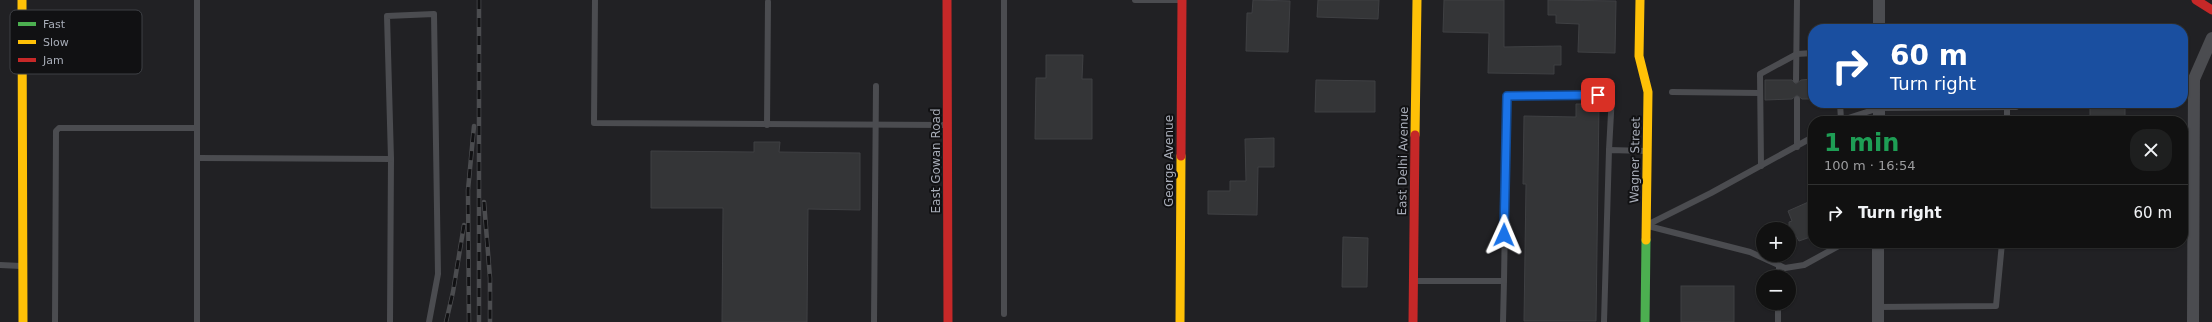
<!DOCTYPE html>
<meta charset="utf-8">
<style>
:root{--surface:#111;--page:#1e1f1f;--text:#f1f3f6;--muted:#9c9d9f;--line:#303131}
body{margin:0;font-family:"DejaVu Sans",sans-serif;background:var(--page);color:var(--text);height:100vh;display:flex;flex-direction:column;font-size:15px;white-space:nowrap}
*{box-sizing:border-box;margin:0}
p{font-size:13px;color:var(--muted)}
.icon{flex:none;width:22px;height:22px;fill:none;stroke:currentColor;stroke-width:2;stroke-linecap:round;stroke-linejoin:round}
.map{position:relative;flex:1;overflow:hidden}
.panel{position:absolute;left:1808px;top:116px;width:380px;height:132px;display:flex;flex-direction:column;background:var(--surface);border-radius:16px;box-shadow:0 1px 3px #0004,0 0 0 1px var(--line)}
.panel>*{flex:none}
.banner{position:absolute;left:1808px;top:24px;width:380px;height:84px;border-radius:16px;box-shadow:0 1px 3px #0004,0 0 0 1px var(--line);background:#1a4fa0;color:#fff;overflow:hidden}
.controls{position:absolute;left:1756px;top:222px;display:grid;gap:8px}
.controls a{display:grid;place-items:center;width:40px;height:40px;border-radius:50%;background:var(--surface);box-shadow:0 1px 3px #0004,0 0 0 1px var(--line);font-size:20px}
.pin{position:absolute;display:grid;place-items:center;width:34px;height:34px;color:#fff;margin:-17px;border-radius:8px;box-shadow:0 2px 6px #0006}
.me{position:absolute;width:44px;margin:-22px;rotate:1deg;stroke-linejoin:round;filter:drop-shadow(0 0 3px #0008)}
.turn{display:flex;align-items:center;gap:14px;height:84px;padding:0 16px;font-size:18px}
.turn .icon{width:52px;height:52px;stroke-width:2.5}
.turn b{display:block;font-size:28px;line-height:34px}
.round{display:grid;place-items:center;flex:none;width:42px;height:42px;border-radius:16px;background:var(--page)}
.overview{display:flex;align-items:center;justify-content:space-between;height:68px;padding:0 16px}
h1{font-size:24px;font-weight:700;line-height:30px;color:#1e9e55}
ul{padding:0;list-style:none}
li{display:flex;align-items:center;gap:12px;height:56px;padding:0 16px;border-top:1px solid var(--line)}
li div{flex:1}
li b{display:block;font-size:15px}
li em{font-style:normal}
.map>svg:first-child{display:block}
.built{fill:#212124;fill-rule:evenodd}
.building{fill:#343537;stroke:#3f4043}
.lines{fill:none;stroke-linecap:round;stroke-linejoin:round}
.lane{stroke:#4b4c50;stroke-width:6}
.street{stroke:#4b4c50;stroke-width:12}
.fast{stroke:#4caf50;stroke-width:9}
.slow{stroke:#ffc107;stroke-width:9}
.jam{stroke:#c62828;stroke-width:9}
.rail-casing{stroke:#4b4c4f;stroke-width:4.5}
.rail{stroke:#111113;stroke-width:3;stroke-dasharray:9;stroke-linecap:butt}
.route-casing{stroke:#114b97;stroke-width:10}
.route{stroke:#1a73e8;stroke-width:7}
.labels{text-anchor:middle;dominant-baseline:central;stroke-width:4;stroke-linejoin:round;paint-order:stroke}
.street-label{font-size:12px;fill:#a8adb8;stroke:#111113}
.key{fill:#111113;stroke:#3e4045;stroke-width:1}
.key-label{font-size:11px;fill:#a8adb8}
</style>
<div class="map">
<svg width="2212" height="322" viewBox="0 0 2212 322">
<rect width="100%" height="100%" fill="#171717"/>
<!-- built -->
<path class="built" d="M0,0H2212V322H0ZM1813,29H2183V103H1813ZM1813,121H2183V243H1813ZM1763,229H1789V255H1763ZM1763,277H1789V303H1763Z"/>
<!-- building -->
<g class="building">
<path d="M1253,0L1290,1L1288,52L1246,51L1247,13H1252Z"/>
<path d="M1318,0H1379L1378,19L1317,17Z"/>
<path d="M1444,0H1504V47L1561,46V65H1554V74L1488,73L1489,33L1443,32Z"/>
<path d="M1548,0L1616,1L1615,53L1578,52L1579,24L1556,23V15H1548Z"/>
<path d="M1046,55H1083L1082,79H1092V139H1035L1036,78H1046Z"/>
<path d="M1813,79V99H1802L1797,95L1792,99L1765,100V80H1792L1796,84L1801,80Z"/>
<path d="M1316,80L1375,81V112H1315Z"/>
<rect x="2090" y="103" width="35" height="18"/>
<path d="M1576,104H1599L1596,321H1524L1526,184H1523L1524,116L1576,117Z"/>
<path d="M1274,138V167H1258L1257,215L1208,214V191H1230V181H1246L1245,139Z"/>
<path d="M754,142H780L779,152L860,153V210L808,209L807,322H722L723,208H651V151L754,152Z"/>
<path d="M1813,200V236L1799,241L1796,236L1789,239V222L1792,221L1788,211Z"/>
<path d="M1343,237L1368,238L1367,287H1342Z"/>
<rect x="1681" y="286" width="53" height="36"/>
</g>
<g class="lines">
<!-- lane -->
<g class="lane">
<path d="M595,0L594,123L946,125"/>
<path d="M1004,0V314"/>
<path d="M1135,0H1178"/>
<path d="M1796,80L1797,0"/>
<path d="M1672,92L1760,93"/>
<path d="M1840,103L1841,120"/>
<path d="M1839,121L1879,108L2016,107"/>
<path d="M2007,121V107"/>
<path d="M767,125L768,2"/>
<path d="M1797,147V99"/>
<path d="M197,158L391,159L390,322"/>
<path d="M391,159L387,16L434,14L438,274L429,322"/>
<path d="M1761,166L1760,74L1797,54L1813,53"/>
<path d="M1649,224L1711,193L1813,137"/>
<path d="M1648,226L1750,252L1785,268L1804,265L1844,243"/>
<path d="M0,265L21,266"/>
<path d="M1779,277V265"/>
<path d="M1415,281H1504L1503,322"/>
<path d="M1504,281L1507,95H1612L1609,150"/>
<path d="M1878,307L1996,306L2002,243"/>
<path d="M55,322L56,131L59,128H197"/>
<path d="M197,322V0"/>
<path d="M874,322L876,86"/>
<path d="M1604,322L1609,150L1647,151"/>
<path d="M1778,322V303"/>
</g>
<!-- street -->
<g class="street">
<path d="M1879,29V0"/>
<path d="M1879,121V103"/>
<path d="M1878,322V243"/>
<path d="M2193,322L2194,79L2212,38"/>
</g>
<!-- fast -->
<path class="fast" d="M1645,322L1646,240"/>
<!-- slow -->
<g class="slow">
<path d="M22,0L23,322"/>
<path d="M1640,0L1639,56L1648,92L1646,240"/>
<path d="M1415,135L1417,0"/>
<path d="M1180,322L1181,156"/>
</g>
<!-- jam -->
<g class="jam">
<path d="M947,0L948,322"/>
<path d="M2196,0L2212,10"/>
<path d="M1181,156L1182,0"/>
<path d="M1413,322L1415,135"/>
</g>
<defs>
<g id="rail">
<path d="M479,0V322"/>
<path d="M484,202L490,278V322"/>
<path d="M446,322L453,292L464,225"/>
<path d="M469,322L468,190L474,126"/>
</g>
</defs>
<!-- rail casing -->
<use href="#rail" class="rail-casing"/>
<!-- rail -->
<use href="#rail" class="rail"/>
</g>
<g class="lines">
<defs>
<path id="route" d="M1504,235L1507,96L1598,95"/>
</defs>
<!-- route casing -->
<use href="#route" class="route-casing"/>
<!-- route -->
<use href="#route" class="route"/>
</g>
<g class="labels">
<!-- street labels -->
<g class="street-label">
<text transform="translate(1635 160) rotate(-89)">Wagner Street</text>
<text transform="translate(936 161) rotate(-90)">East Gowan Road</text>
<text transform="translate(1169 161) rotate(-90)">George Avenue</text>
<text transform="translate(1403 161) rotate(-89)">East Delhi Avenue</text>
</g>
</g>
<!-- legend -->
<rect x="10" y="10" width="132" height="64" rx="6" class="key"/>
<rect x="18" y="22" width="18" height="4" fill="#4caf50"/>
<rect x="18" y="40" width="18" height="4" fill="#ffc107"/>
<rect x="18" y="58" width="18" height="4" fill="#c62828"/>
<g class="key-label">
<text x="43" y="28">Fast</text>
<text x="43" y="46">Slow</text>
<text x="43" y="64">Jam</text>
</g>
</svg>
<div class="controls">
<a>+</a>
<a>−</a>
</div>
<div class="pin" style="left:1598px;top:95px;background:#d93025"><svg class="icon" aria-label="arrive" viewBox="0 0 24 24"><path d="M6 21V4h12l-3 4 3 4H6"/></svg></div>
<svg class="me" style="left:1504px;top:235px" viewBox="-20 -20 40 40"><path d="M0-17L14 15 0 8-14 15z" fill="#1a73e8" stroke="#fff" stroke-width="4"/></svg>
<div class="banner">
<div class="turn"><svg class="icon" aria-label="right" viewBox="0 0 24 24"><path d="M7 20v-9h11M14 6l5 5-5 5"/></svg><div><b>60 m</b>Turn right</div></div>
</div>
<section class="panel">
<div class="overview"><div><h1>1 min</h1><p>100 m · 16:54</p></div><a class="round"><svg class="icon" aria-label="close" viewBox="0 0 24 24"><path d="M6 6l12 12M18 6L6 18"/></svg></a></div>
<ul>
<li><svg class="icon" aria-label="right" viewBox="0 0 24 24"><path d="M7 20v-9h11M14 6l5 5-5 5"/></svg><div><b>Turn right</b></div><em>60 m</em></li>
</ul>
</section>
</div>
